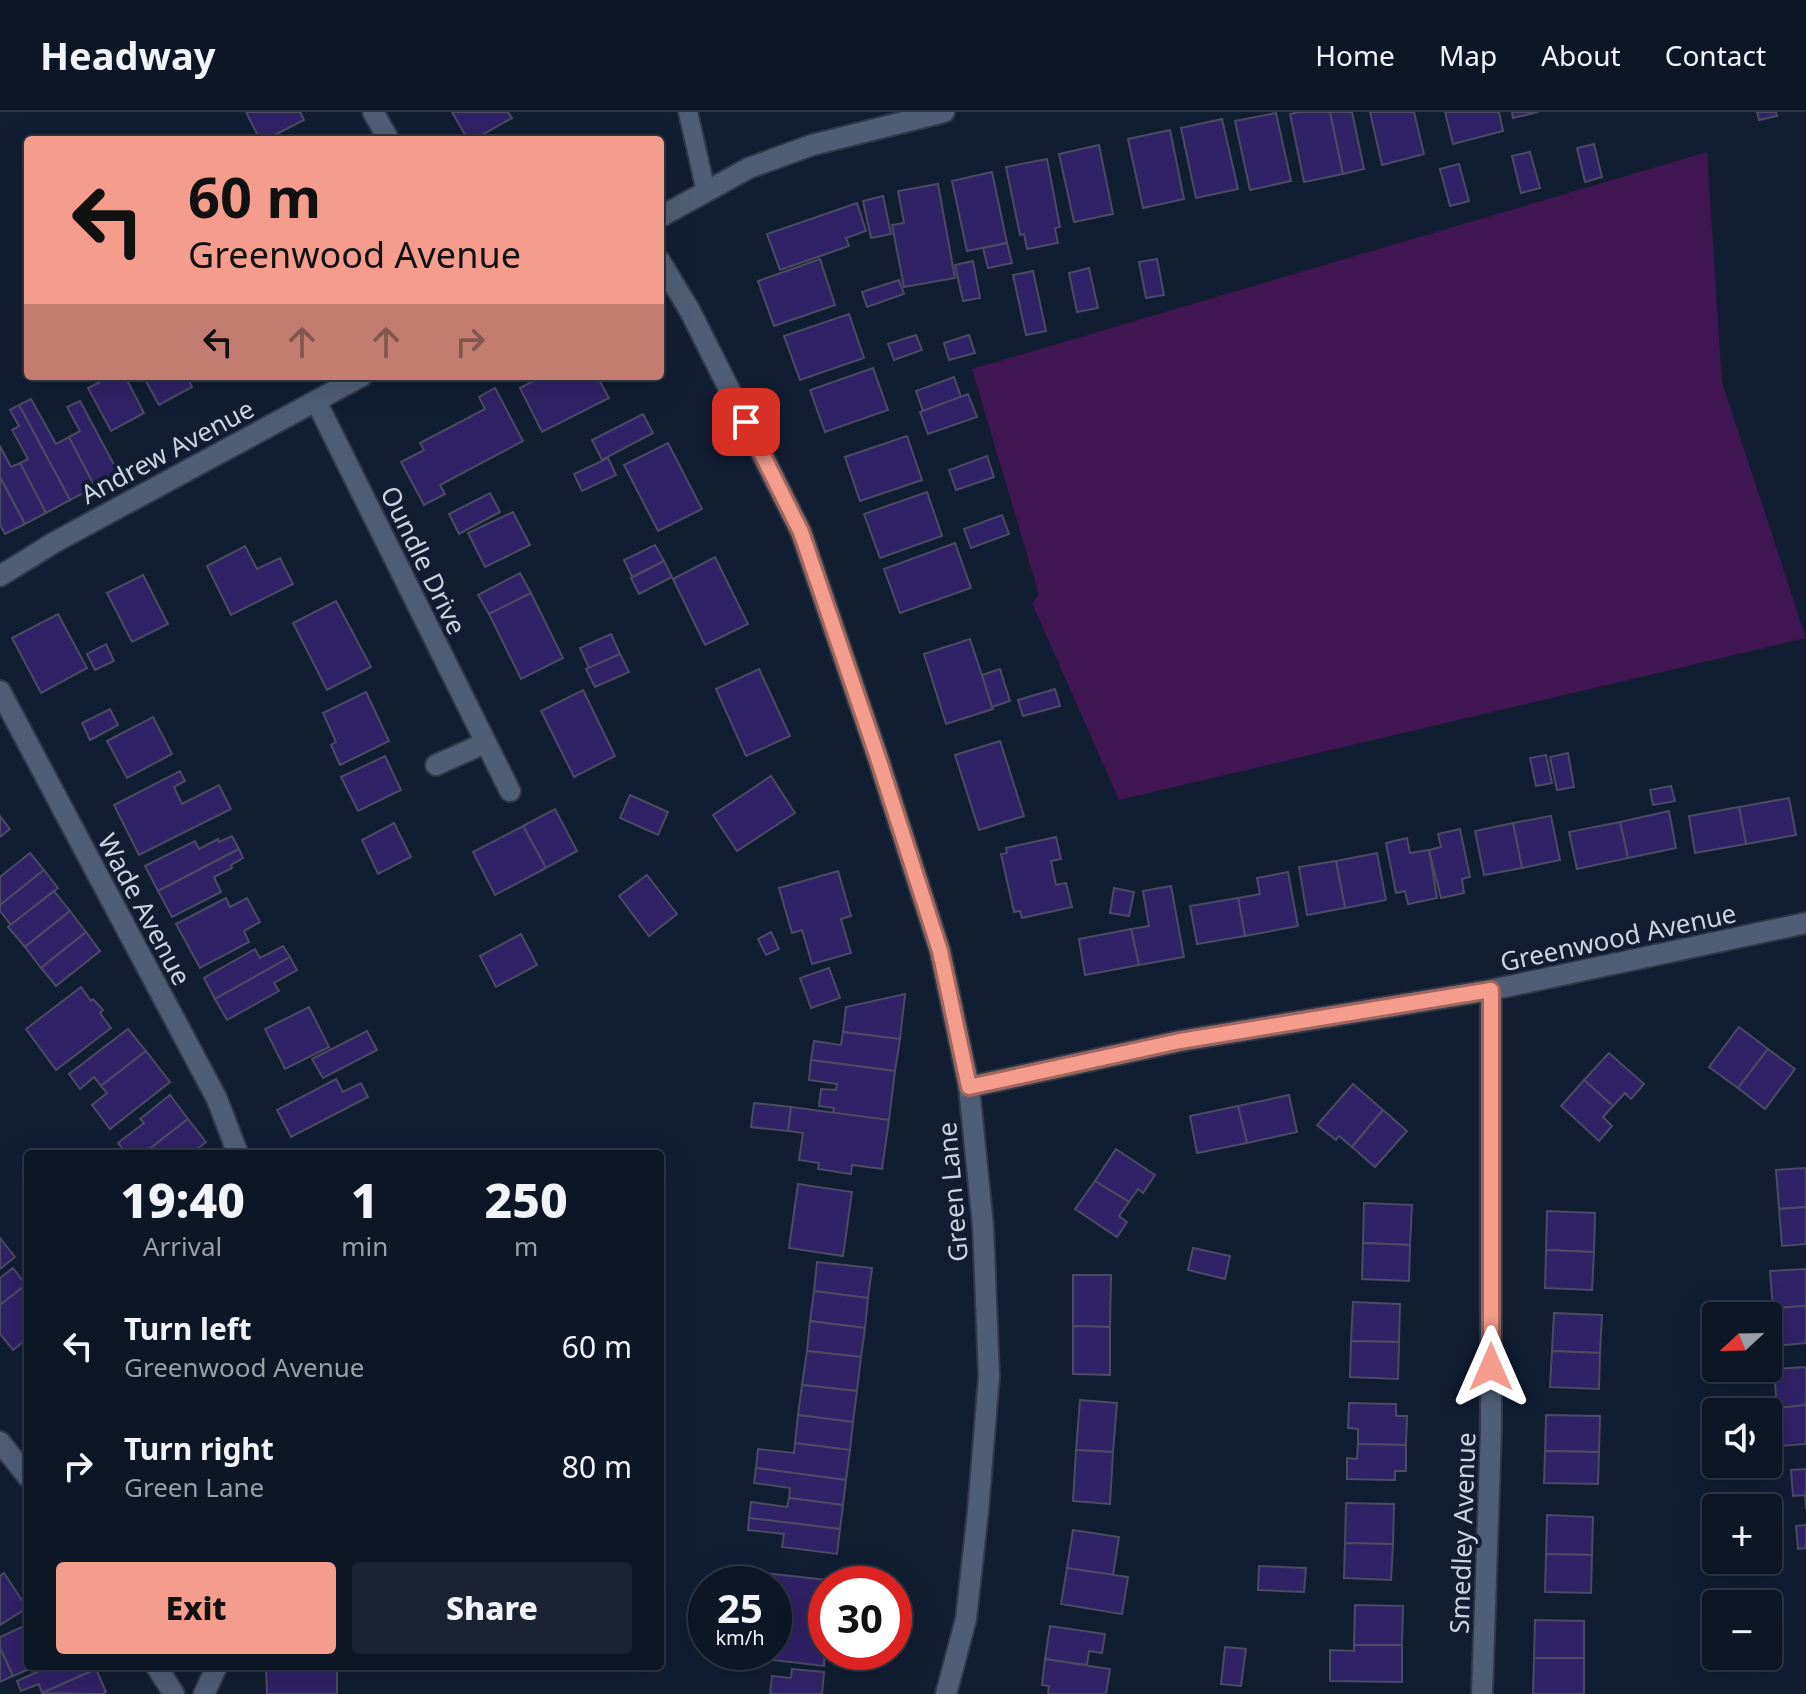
<!DOCTYPE html>
<meta charset="utf-8">
<style>
:root{--surface:#0d1625;--page:#1b2332;--text:#f1f3f6;--muted:#9a9fa7;--line:#2d3542;--accent:#f49d8d}
body{margin:0;font-family:"Noto Sans",sans-serif;background:var(--page);color:var(--text);height:100vh;display:flex;flex-direction:column;font-size:30px;white-space:nowrap}
*{box-sizing:border-box;margin:0}
p{font-size:26px;color:var(--muted)}
.icon{flex:none;width:44px;height:44px;fill:none;stroke:currentColor;stroke-width:2;stroke-linecap:round;stroke-linejoin:round}
.map{position:relative;flex:1;overflow:hidden}
.drawer{position:absolute;left:24px;top:1038px;width:640px;height:520px;display:flex;flex-direction:column;background:var(--surface);border-radius:8px;box-shadow:0 8px 32px #0002,0 0 0 2px var(--line)}
.drawer>*{flex:none}
.hud{position:absolute;left:24px;top:24px;width:640px;height:244px;border-radius:8px;box-shadow:0 8px 32px #0002,0 0 0 2px var(--line);background:#f49d8d;color:#111;overflow:hidden}
.needle{width:52px;rotate:248deg}
.tools{position:absolute;left:1702px;top:1190px;display:grid;gap:16px}
.tools a{display:grid;place-items:center;width:80px;height:80px;border-radius:8px;background:var(--surface);box-shadow:0 8px 32px #0002,0 0 0 2px var(--line);font-size:40px}
.speed{position:absolute;left:688px;top:1454px;display:flex;gap:16px;font-size:40px;font-weight:700;text-align:center}
.speed>*{display:grid;place-content:center;width:104px;height:104px;border-radius:50%;background:var(--surface);box-shadow:0 8px 32px #0002,0 0 0 2px var(--line);line-height:1}
.speed small{font-size:20px;font-weight:400}
.speed .limit{border:12px solid #d22;background:#fff;color:#111}
.pin{position:absolute;display:grid;place-items:center;width:68px;height:68px;color:#fff;margin:-34px;border-radius:16px;box-shadow:0 4px 12px #0006}
.me{position:absolute;width:88px;margin:-44px;rotate:0deg;stroke-linejoin:round;filter:drop-shadow(0 0 6px #0008)}
.turn{display:flex;align-items:center;gap:28px;height:168px;padding:0 32px;font-size:36px}
.turn .icon{width:104px;height:104px;stroke-width:2.5}
.turn b{display:block;font-size:56px;line-height:68px}
.lanes{display:flex;align-items:center;height:76px;padding:0 32px;background:#0003;justify-content:center;gap:40px;direction:ltr}
.lanes .off{opacity:.35}
.eta{display:flex;justify-content:space-evenly;align-items:center;height:136px;text-align:center}
.eta b{font-size:48px;font-weight:800;line-height:56px}
.primary-button{display:flex;gap:16px;margin-top:auto;padding:16px 32px}
.primary-button a{flex:1;height:92px;border-radius:8px;background:var(--accent);color:#111;font-size:32px;font-weight:800;line-height:92px;text-align:center}
.primary-button a+a{background:var(--page);color:var(--text)}
ul{padding:0;list-style:none}
li{display:flex;align-items:center;gap:24px;height:120px;padding:0 32px}
li div{flex:1}
li b{display:block;font-size:30px}
li em{font-style:normal}
header{display:flex;align-items:center;gap:48px;box-sizing:border-box;height:112px;padding:0 40px;background:var(--surface);border-bottom:2px solid var(--line)}
header strong{font-size:38px}
nav{display:flex;gap:44px;margin-inline-start:auto;font-size:28px}
.map>svg:first-child{display:block}
.green{fill:#401653}
.building{fill:#302267;stroke:#4b4a63;stroke-width:2}
.lines{fill:none;stroke-linecap:round;stroke-linejoin:round}
.lane-casing{stroke:#313848;stroke-width:22}
.street-casing{stroke:#313848;stroke-width:24}
.lane{stroke:#4f5e75;stroke-width:18}
.street{stroke:#4f5e75;stroke-width:20}
.route-casing{stroke:#9f665c;stroke-width:20}
.route{stroke:#f49d8d;stroke-width:14}
.labels{text-anchor:middle;dominant-baseline:central;stroke-width:8;stroke-linejoin:round;paint-order:stroke}
.street-label{font-size:26px;fill:#cbd3e1;stroke:#111d31}
</style>
<header>
<strong>Headway</strong>
<nav><a>Home</a><a>Map</a><a>About</a><a>Contact</a></nav>
</header>
<div class="map">
<svg width="1806" height="1582" viewBox="0 0 1806 1582">
<rect width="100%" height="100%" fill="#111d31"/>
<!-- green -->
<path class="green" d="M1707,40L1722,270L1806,526L1119,688L1032,491L1039,483L972,257Z"/>
<!-- building -->
<g class="building">
<path d="M246,0H300L304,8L265,28H260Z"/>
<path d="M452,0H508L512,6L473,28H468Z"/>
<path d="M1299,0H1330L1343,62L1304,70L1290,2Z"/>
<path d="M1330,0H1352L1364,57L1343,62Z"/>
<path d="M1370,0H1414L1424,42L1382,53Z"/>
<path d="M1445,0H1499L1503,19L1453,32Z"/>
<path d="M1512,0H1538L1513,6Z"/>
<path d="M1757,0H1776L1777,4L1759,8Z"/>
<path d="M1276,1L1291,69L1250,78L1235,9Z"/>
<path d="M1222,7L1238,77L1196,86L1181,16Z"/>
<path d="M1170,18L1184,87L1143,96L1128,27Z"/>
<path d="M1594,32L1602,65L1585,70L1577,36Z"/>
<path d="M1099,33L1113,102L1074,110L1059,42Z"/>
<path d="M1530,40L1540,76L1521,81L1512,44Z"/>
<path d="M1047,47L1060,115L1055,116L1058,131L1027,137L1024,122L1020,123L1006,55Z"/>
<path d="M1459,52L1469,89L1450,94L1440,57Z"/>
<path d="M992,60L1007,131L967,139L952,69Z"/>
<path d="M938,72L955,166L904,175L892,113L904,111L898,79Z"/>
<path d="M883,84L891,122L871,126L863,89Z"/>
<path d="M857,91L866,119L846,126L849,134L780,158L767,122Z"/>
<path d="M1007,131L1012,151L988,156L983,136Z"/>
<path d="M820,147L835,193L774,214L758,169Z"/>
<path d="M1157,147L1164,183L1146,186L1139,150Z"/>
<path d="M973,149L980,186L963,189L955,153Z"/>
<path d="M1089,156L1098,196L1077,200L1069,161Z"/>
<path d="M1033,159L1046,219L1026,223L1013,163Z"/>
<path d="M899,168L904,182L867,195L862,180Z"/>
<path d="M849,202L864,246L800,268L784,224Z"/>
<path d="M916,223L922,238L894,248L888,232Z"/>
<path d="M969,223L975,241L949,248L944,231Z"/>
<path d="M873,256L888,298L825,320L810,278Z"/>
<path d="M112,264H125L144,301L111,319L88,276Z"/>
<path d="M143,264H187L192,275L159,293Z"/>
<path d="M543,264H597L609,286L542,320L520,276Z"/>
<path d="M954,265L961,285L923,299L916,279Z"/>
<path d="M495,276L523,329L440,373L445,382L424,393L401,350L424,338L420,331L485,297L479,285Z"/>
<path d="M968,282L977,305L928,322L920,300Z"/>
<path d="M31,287L56,332L69,325L95,375L70,388L19,293Z"/>
<path d="M80,289L119,362L95,375L69,325L80,319L67,295Z"/>
<path d="M19,293L70,388L46,401L20,351L28,347L12,318L19,314L10,298Z"/>
<path d="M643,302L653,321L602,348L592,328Z"/>
<path d="M907,324L922,368L860,389L845,345Z"/>
<path d="M668,331L702,397L658,419L624,353Z"/>
<path d="M0,334L11,355L20,351L46,401L25,412L0,365Z"/>
<path d="M987,344L994,365L956,378L949,358Z"/>
<path d="M608,346L616,363L582,379L574,362Z"/>
<path d="M0,365L25,412L5,422L0,413Z"/>
<path d="M927,380L942,424L880,446L864,402Z"/>
<path d="M490,381L500,400L459,422L449,402Z"/>
<path d="M513,400L530,433L485,455L468,421Z"/>
<path d="M1002,403L1009,422L971,436L964,417Z"/>
<path d="M955,431L971,476L900,501L884,457Z"/>
<path d="M655,433L664,449L632,465L624,448Z"/>
<path d="M245,434L257,457L280,446L293,472L231,503L207,454Z"/>
<path d="M715,445L748,512L705,533L673,467Z"/>
<path d="M664,449L672,465L639,482L631,466Z"/>
<path d="M520,461L531,481L489,502L478,483Z"/>
<path d="M143,463L168,512L132,530L107,481Z"/>
<path d="M531,481L563,546L521,567L489,502Z"/>
<path d="M336,489L371,555L327,578L293,511Z"/>
<path d="M58,502L87,556L41,581L12,526Z"/>
<path d="M611,522L620,542L589,556L580,536Z"/>
<path d="M970,527L993,597L946,612L924,542Z"/>
<path d="M106,532L114,549L95,558L87,542Z"/>
<path d="M620,542L629,560L595,575L586,557Z"/>
<path d="M759,557L790,624L746,644L716,577Z"/>
<path d="M1000,557L1010,589L992,595L982,563Z"/>
<path d="M1055,577L1060,594L1023,604L1018,588Z"/>
<path d="M583,578L615,644L574,665L541,599Z"/>
<path d="M366,580L389,629L340,653L331,633L336,630L323,601Z"/>
<path d="M110,597L118,613L90,628L82,611Z"/>
<path d="M153,605L172,642L127,666L107,629Z"/>
<path d="M1000,629L1024,704L979,718L955,643Z"/>
<path d="M1568,641L1574,675L1557,678L1550,645Z"/>
<path d="M1546,643L1552,671L1536,674L1530,646Z"/>
<path d="M385,644L401,678L358,699L341,665Z"/>
<path d="M180,659L185,669L174,675L182,692L219,673L231,697L139,743L114,693Z"/>
<path d="M771,664L795,701L737,739L713,703Z"/>
<path d="M1671,674L1675,689L1653,693L1650,678Z"/>
<path d="M630,683L668,700L658,723L620,706Z"/>
<path d="M1789,686L1796,723L1746,732L1739,695Z"/>
<path d="M1739,695L1746,732L1695,741L1689,704Z"/>
<path d="M555,697L577,739L546,756L523,714Z"/>
<path d="M1669,699L1676,736L1628,746L1620,710Z"/>
<path d="M0,704L10,717L0,725Z"/>
<path d="M1551,704L1560,748L1522,756L1513,711Z"/>
<path d="M1620,710L1628,746L1577,757L1569,720Z"/>
<path d="M394,711L411,745L378,762L362,728Z"/>
<path d="M1513,711L1522,756L1484,763L1475,719Z"/>
<path d="M523,714L546,756L495,783L473,740Z"/>
<path d="M1460,717L1470,765L1462,767L1464,781L1441,786L1429,738L1441,735L1438,722Z"/>
<path d="M232,724L239,737L158,779L145,754L195,729L199,737L218,727L219,730Z"/>
<path d="M1056,725L1061,747L1051,749L1056,773L1066,771L1072,795L1022,806L1020,799L1014,800L1001,742L1007,741L1006,736Z"/>
<path d="M1407,726L1410,741L1429,738L1437,786L1408,792L1405,779L1396,781L1386,731Z"/>
<path d="M239,737L243,746L231,753L232,756L214,765L221,780L172,805L158,779Z"/>
<path d="M30,741L44,758L0,793V765Z"/>
<path d="M1377,741L1386,788L1345,796L1336,749Z"/>
<path d="M1336,749L1345,796L1307,803L1299,755Z"/>
<path d="M44,758L58,776L11,813L0,799V793Z"/>
<path d="M838,759L851,804L841,807L851,841L812,852L802,818L792,821L779,776Z"/>
<path d="M1288,760L1298,814L1245,824L1238,786L1260,782L1257,766Z"/>
<path d="M647,763L677,802L649,824L619,784Z"/>
<path d="M1171,774L1184,845L1139,853L1131,817L1149,814L1143,779Z"/>
<path d="M1114,776L1134,780L1129,804L1110,801Z"/>
<path d="M54,779L70,799L25,835L8,815Z"/>
<path d="M226,786L230,795L247,786L260,810L244,819L249,830L200,856L176,812Z"/>
<path d="M1238,786L1245,824L1197,832L1190,794Z"/>
<path d="M70,799L86,820L41,856L25,835Z"/>
<path d="M1131,817L1139,853L1085,863L1079,827Z"/>
<path d="M86,820L100,839L56,874L41,856Z"/>
<path d="M771,820L779,837L766,843L758,827Z"/>
<path d="M521,822L537,853L496,875L480,844Z"/>
<path d="M283,834L290,845L215,887L204,866L255,837L260,846Z"/>
<path d="M290,845L297,858L274,871L279,879L227,908L215,887Z"/>
<path d="M829,856L840,886L811,896L800,866Z"/>
<path d="M81,875L91,889L93,887L103,898L100,901L111,916L56,958L26,917Z"/>
<path d="M905,882L900,927L843,920L846,895Z"/>
<path d="M309,895L329,935L285,957L265,917Z"/>
<path d="M1739,915L1768,937L1738,976L1709,955Z"/>
<path d="M128,917L146,939L101,974L94,965L80,977L69,962Z"/>
<path d="M367,919L377,938L323,966L312,947Z"/>
<path d="M843,920L900,927L895,959L811,948L814,929L841,933Z"/>
<path d="M1768,937L1795,957L1765,997L1738,976Z"/>
<path d="M146,939L170,970L110,1017L92,993L107,981L101,974Z"/>
<path d="M1609,941L1644,972L1631,987L1625,981L1613,994L1584,968Z"/>
<path d="M811,948L895,959L889,1008L833,1001L834,996L819,994L821,977L836,978L837,972L809,968Z"/>
<path d="M336,967L343,980L361,971L368,985L291,1025L277,998Z"/>
<path d="M1584,968L1613,994L1603,1005L1612,1014L1599,1029L1561,994Z"/>
<path d="M1353,972L1383,998L1352,1035L1339,1024L1336,1028L1317,1013Z"/>
<path d="M170,983L188,1007L143,1042H127L118,1031L144,1011L140,1007Z"/>
<path d="M1289,983L1297,1020L1247,1031L1238,994Z"/>
<path d="M754,991L791,995L788,1019L751,1015Z"/>
<path d="M1238,994L1247,1031L1197,1041L1190,1004Z"/>
<path d="M791,995L889,1008L882,1057L852,1053L851,1062L818,1057L819,1051L799,1048L803,1021L788,1019Z"/>
<path d="M1383,998L1407,1019L1375,1055L1352,1035Z"/>
<path d="M188,1007L206,1030L191,1042H143Z"/>
<path d="M1116,1037L1155,1063L1143,1081L1138,1077L1129,1090L1095,1069Z"/>
<path d="M1806,1056V1095L1779,1097L1776,1058Z"/>
<path d="M1095,1069L1129,1090L1119,1104L1127,1110L1117,1125L1075,1097Z"/>
<path d="M798,1072L852,1080L843,1144L789,1136Z"/>
<path d="M1364,1091L1412,1093L1410,1133L1363,1131Z"/>
<path d="M1806,1095V1132L1782,1134L1779,1097Z"/>
<path d="M1547,1099L1595,1101L1594,1140L1546,1138Z"/>
<path d="M0,1126L15,1145L0,1157Z"/>
<path d="M1363,1131L1410,1133L1409,1169L1362,1167Z"/>
<path d="M1193,1136L1230,1144L1225,1167L1188,1158Z"/>
<path d="M1546,1138L1594,1140L1592,1178L1545,1176Z"/>
<path d="M817,1150L872,1156L868,1186L814,1179Z"/>
<path d="M13,1156L26,1173L0,1193V1166Z"/>
<path d="M1806,1157V1194L1773,1196L1770,1159Z"/>
<path d="M1073,1163H1111L1110,1215L1073,1214Z"/>
<path d="M28,1171V1226L13,1238L0,1222V1193Z"/>
<path d="M814,1179L868,1186L865,1216L810,1209Z"/>
<path d="M1353,1190L1400,1192L1399,1230L1351,1229Z"/>
<path d="M1806,1194V1231L1776,1234L1773,1196Z"/>
<path d="M1554,1201L1602,1203L1600,1241L1552,1239Z"/>
<path d="M810,1209L865,1216L861,1245L807,1239Z"/>
<path d="M1073,1214L1110,1215V1263L1073,1262Z"/>
<path d="M1351,1229L1399,1230L1398,1267L1350,1265Z"/>
<path d="M807,1239L861,1245L857,1279L802,1273Z"/>
<path d="M1552,1239L1600,1241L1599,1277L1550,1275Z"/>
<path d="M1806,1255V1293L1777,1296L1774,1257Z"/>
<path d="M802,1273L857,1279L853,1310L798,1303Z"/>
<path d="M1080,1288L1117,1291L1113,1340L1076,1338Z"/>
<path d="M1349,1291L1396,1292V1304H1407L1406,1333L1358,1332V1317L1348,1316Z"/>
<path d="M1806,1293V1332L1779,1334L1777,1296Z"/>
<path d="M798,1303L853,1310L850,1338L795,1331Z"/>
<path d="M1546,1303L1600,1304L1599,1340L1545,1339Z"/>
<path d="M795,1331L850,1338L846,1368L756,1356L758,1337L794,1341Z"/>
<path d="M1358,1332L1406,1333V1359H1395V1368L1347,1367V1346L1357,1347Z"/>
<path d="M1076,1338L1113,1340L1110,1392L1073,1389Z"/>
<path d="M1545,1339L1599,1340L1598,1372L1544,1371Z"/>
<path d="M756,1356L846,1368L843,1393L789,1386L790,1376L754,1371Z"/>
<path d="M1806,1357V1397L1805,1383L1793,1384L1791,1358Z"/>
<path d="M789,1386L843,1393L840,1417L749,1406L751,1390L787,1395Z"/>
<path d="M1346,1391L1394,1392L1393,1432L1345,1431Z"/>
<path d="M1547,1403L1593,1405L1592,1443L1546,1442Z"/>
<path d="M749,1406L840,1417L837,1442L782,1435L784,1422L748,1418Z"/>
<path d="M1806,1413V1436L1798,1437L1796,1414Z"/>
<path d="M1073,1418L1119,1425L1113,1463L1067,1456Z"/>
<path d="M1345,1431L1393,1432L1391,1468L1344,1466Z"/>
<path d="M1546,1442L1592,1443L1591,1481L1545,1480Z"/>
<path d="M1259,1454L1306,1456L1304,1480L1258,1478Z"/>
<path d="M1067,1456L1128,1465L1122,1502L1061,1492Z"/>
<path d="M756,1460L827,1468L824,1495L826,1496L824,1554L756,1546V1540H774V1472H755Z"/>
<path d="M4,1461L27,1496L0,1513V1464Z"/>
<path d="M1355,1493L1403,1494L1402,1533H1354Z"/>
<path d="M1535,1508L1584,1509V1546H1534Z"/>
<path d="M28,1512V1554H36L13,1564L0,1536V1525Z"/>
<path d="M1050,1514L1105,1522L1102,1541L1089,1539L1087,1553L1045,1547Z"/>
<path d="M1354,1533H1402V1570L1330,1569V1538L1354,1539Z"/>
<path d="M1225,1535L1246,1537L1241,1574L1221,1572Z"/>
<path d="M0,1536L13,1564L0,1570Z"/>
<path d="M1534,1546H1584V1582H1533Z"/>
<path d="M1045,1547L1110,1557L1106,1582H1048L1049,1574L1042,1573Z"/>
<path d="M50,1554H94L96,1557L42,1581L39,1572L21,1579L17,1569Z"/>
<path d="M272,1554H304V1557L272,1558Z"/>
<path d="M96,1557L106,1580L102,1582L42,1581Z"/>
<path d="M337,1557V1582H267L266,1558Z"/>
<path d="M792,1557L824,1560L822,1582H770L772,1564L791,1566Z"/>
</g>
<g class="lines">
<defs>
<path id="lane" d="M688,0L706,80"/>
<g id="street">
<path d="M373,0L389,28"/>
<path d="M660,105L749,56L812,33L944,0"/>
<path d="M660,149L690,199L801,420L878,646L940,839L969,975L983,1114L989,1264L978,1399L966,1507L946,1582"/>
<path d="M316,289L510,679"/>
<path d="M0,464L55,430L362,264"/>
<path d="M0,579L217,987L238,1042"/>
<path d="M436,653L485,631"/>
<path d="M969,975L1180,929L1491,878L1806,811"/>
<path d="M0,1330L28,1365"/>
<path d="M156,1554L174,1582"/>
<path d="M204,1582L217,1554"/>
<path d="M1482,1582L1491,1318V878"/>
</g>
</defs>
<!-- lane casing -->
<use href="#lane" class="lane-casing"/>
<!-- street casing -->
<use href="#street" class="street-casing"/>
<!-- lane -->
<use href="#lane" class="lane"/>
<!-- street -->
<use href="#street" class="street"/>
</g>
<g class="lines">
<defs>
<path id="route" d="M746,310L801,420L878,646L940,839L969,975L1180,929L1491,878V1255"/>
</defs>
<!-- route casing -->
<use href="#route" class="route-casing"/>
<!-- route -->
<use href="#route" class="route"/>
</g>
<g class="labels">
<!-- street labels -->
<g class="street-label">
<text transform="translate(167 339) rotate(-28)">Andrew Avenue</text>
<text transform="translate(424 448) rotate(64)">Oundle Drive</text>
<text transform="translate(145 797) rotate(62)">Wade Avenue</text>
<text transform="translate(1618 825) rotate(-12)">Greenwood Avenue</text>
<text transform="translate(952 1080) rotate(-95)">Green Lane</text>
<text transform="translate(1462 1421) rotate(-88)">Smedley Avenue</text>
</g>
</g>
</svg>
<div class="tools">
<a><svg class="needle" viewBox="-14 -14 28 28"><path d="M0-13l5 13h-10z" fill="#e53935"/><path d="M0 13l5-13h-10z" fill="#9a9fa7"/></svg></a>
<a><svg class="icon" aria-label="sound" viewBox="0 0 24 24"><path d="M4 9h4l5-4v14l-5-4H4zM17 9q2 3 0 6"/></svg></a>
<a>+</a>
<a>−</a>
</div>
<div class="speed"><div>25<small>km/h</small></div><div class="limit">30</div></div>
<div class="pin" style="left:746px;top:310px;background:#d93025"><svg class="icon" aria-label="arrive" viewBox="0 0 24 24"><path d="M6 21V4h12l-3 4 3 4H6"/></svg></div>
<svg class="me" style="left:1491px;top:1255px" viewBox="-20 -20 40 40"><path d="M0-17L14 15 0 8-14 15z" fill="#f49d8d" stroke="#fff" stroke-width="4"/></svg>
<div class="hud">
<div class="turn"><svg class="icon" aria-label="left" viewBox="0 0 24 24"><path d="M17 20v-9H6M10 6l-5 5 5 5"/></svg><div><b>60 m</b>Greenwood Avenue</div></div>
<div class="lanes"><svg class="icon" aria-label="left" viewBox="0 0 24 24"><path d="M17 20v-9H6M10 6l-5 5 5 5"/></svg><svg class="icon off" aria-label="ahead" viewBox="0 0 24 24"><path d="M12 20V5M6 11l6-6 6 6"/></svg><svg class="icon off" aria-label="ahead" viewBox="0 0 24 24"><path d="M12 20V5M6 11l6-6 6 6"/></svg><svg class="icon off" aria-label="right" viewBox="0 0 24 24"><path d="M7 20v-9h11M14 6l5 5-5 5"/></svg></div>
</div>
<section class="drawer">
<div class="eta">
<div><b>19:40</b><p>Arrival</p></div>
<div><b>1</b><p>min</p></div>
<div><b>250</b><p>m</p></div>
</div>
<ul>
<li><svg class="icon" aria-label="left" viewBox="0 0 24 24"><path d="M17 20v-9H6M10 6l-5 5 5 5"/></svg><div><b>Turn left</b><p>Greenwood Avenue</p></div><em>60 m</em></li>
<li><svg class="icon" aria-label="right" viewBox="0 0 24 24"><path d="M7 20v-9h11M14 6l5 5-5 5"/></svg><div><b>Turn right</b><p>Green Lane</p></div><em>80 m</em></li>
</ul>
<div class="primary-button"><a>Exit</a><a>Share</a></div>
</section>
</div>
